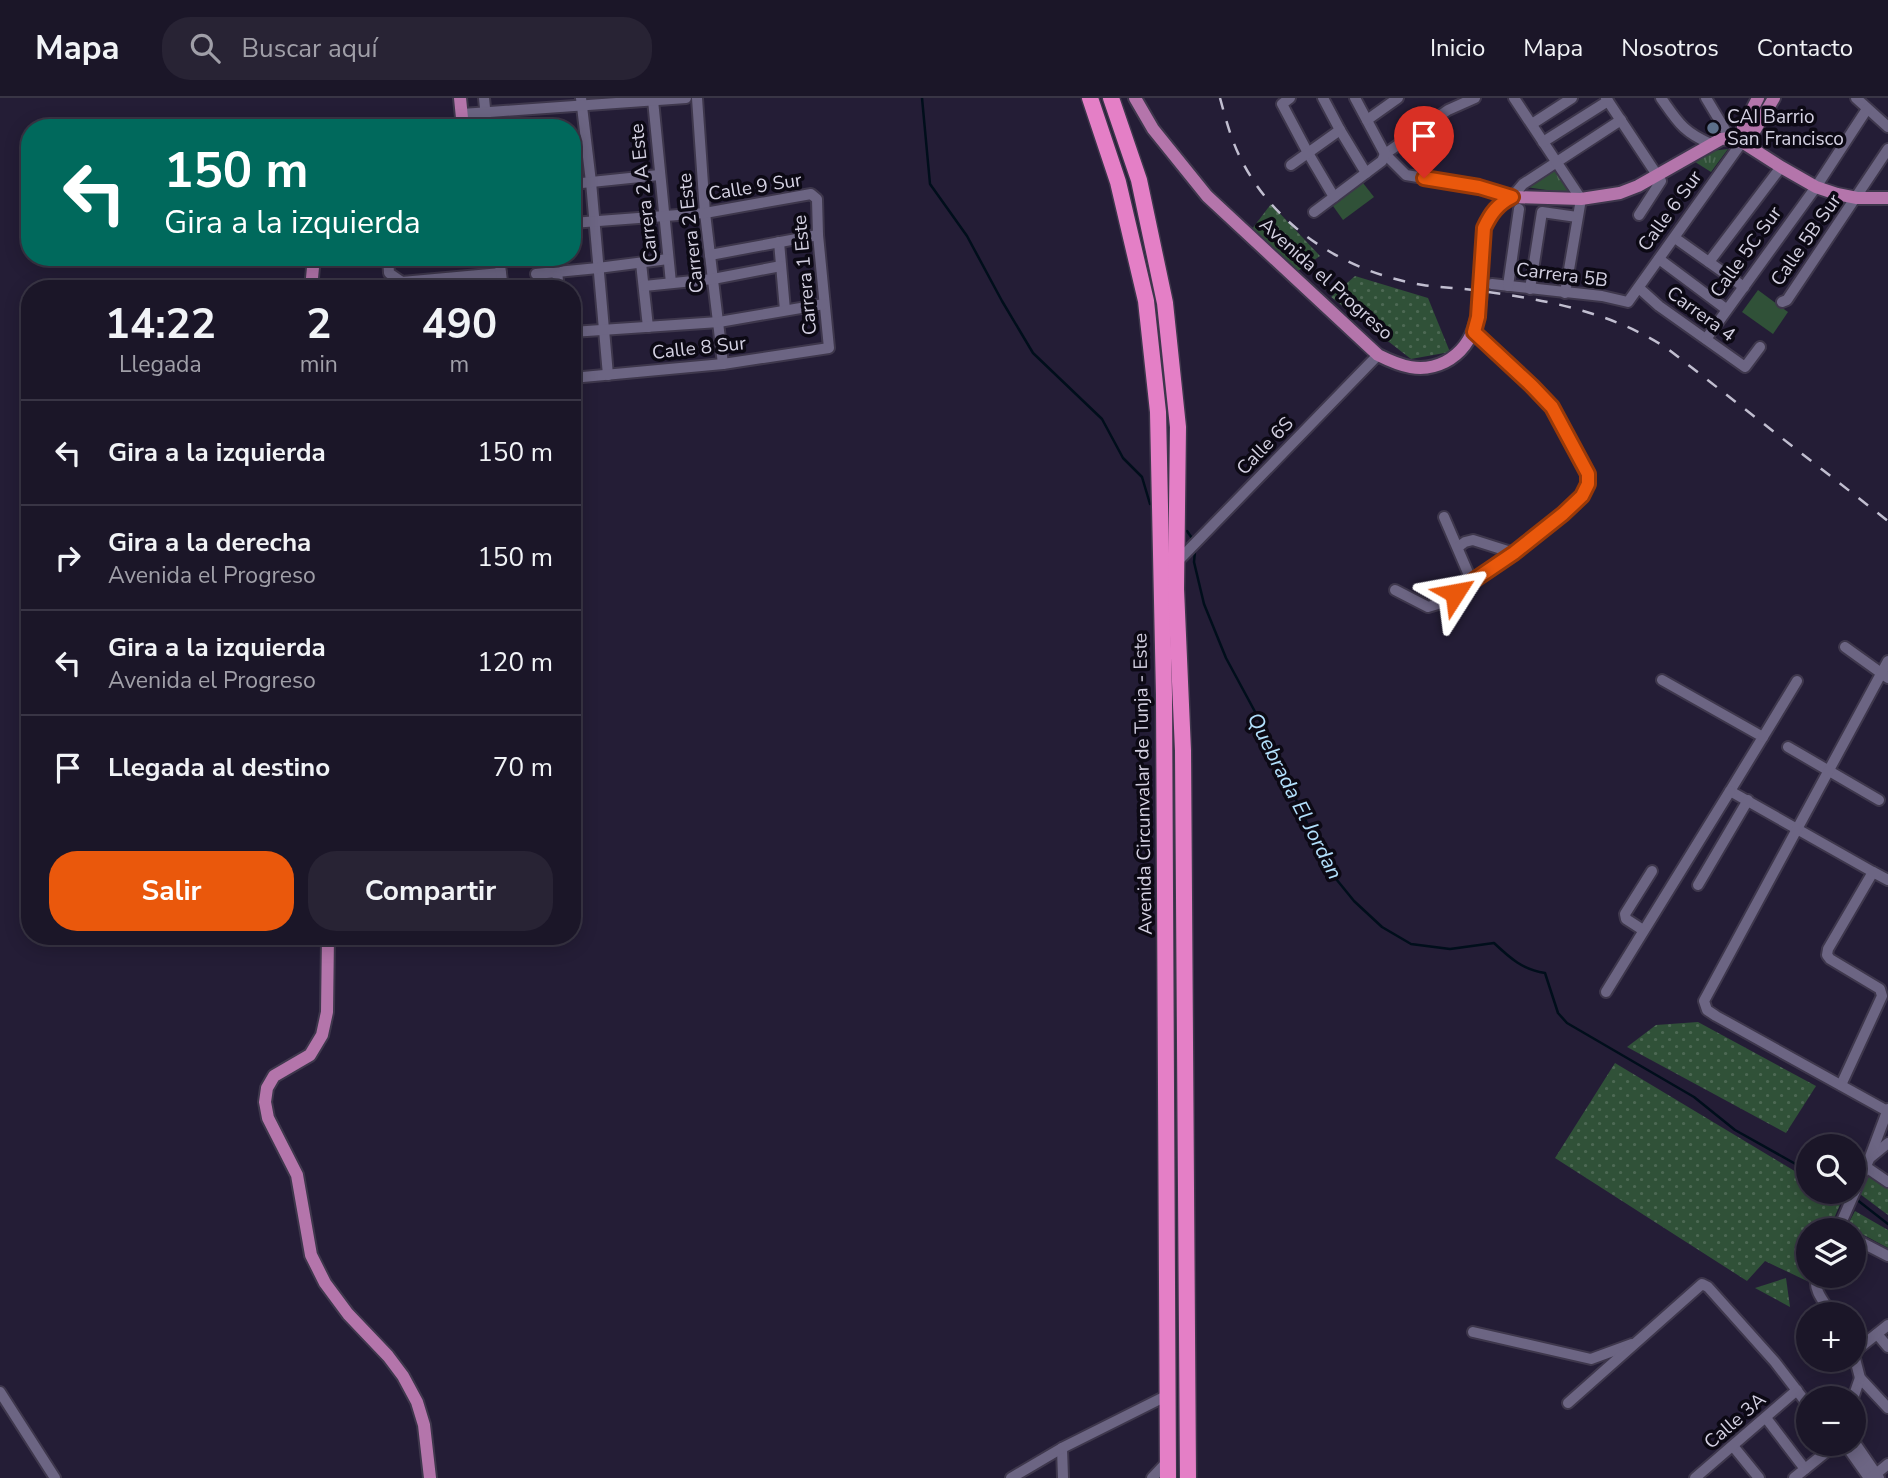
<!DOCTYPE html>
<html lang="es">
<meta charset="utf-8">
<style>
:root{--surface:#1b1628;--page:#282334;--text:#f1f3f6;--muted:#a09fa8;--line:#393545;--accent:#ea580c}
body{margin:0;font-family:"Nunito Sans",sans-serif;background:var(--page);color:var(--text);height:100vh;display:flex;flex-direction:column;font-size:26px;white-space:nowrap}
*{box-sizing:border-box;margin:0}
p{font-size:23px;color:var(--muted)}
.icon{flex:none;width:38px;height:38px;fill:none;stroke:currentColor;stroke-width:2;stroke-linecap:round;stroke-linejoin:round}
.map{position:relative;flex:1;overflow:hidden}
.side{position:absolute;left:21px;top:182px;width:560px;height:665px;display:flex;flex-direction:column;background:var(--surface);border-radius:28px;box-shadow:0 4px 18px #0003,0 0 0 2px var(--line)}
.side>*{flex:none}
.guide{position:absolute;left:21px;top:21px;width:560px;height:147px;border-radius:28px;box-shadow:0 4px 18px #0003,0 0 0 2px var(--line);background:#00695c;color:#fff;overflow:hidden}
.tools{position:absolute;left:1796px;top:1036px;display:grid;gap:14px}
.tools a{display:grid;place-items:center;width:70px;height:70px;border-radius:50%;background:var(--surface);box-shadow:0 4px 18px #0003,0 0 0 2px var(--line);font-size:35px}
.pin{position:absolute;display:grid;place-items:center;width:60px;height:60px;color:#fff;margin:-72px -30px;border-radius:50% 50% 50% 0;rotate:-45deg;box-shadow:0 0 7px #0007}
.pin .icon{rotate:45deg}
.me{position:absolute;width:77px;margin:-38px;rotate:56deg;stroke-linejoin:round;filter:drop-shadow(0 0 5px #0008)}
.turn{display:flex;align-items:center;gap:24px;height:147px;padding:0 28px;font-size:32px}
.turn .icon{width:91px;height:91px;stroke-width:2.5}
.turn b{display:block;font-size:49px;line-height:60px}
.eta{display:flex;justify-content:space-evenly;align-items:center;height:119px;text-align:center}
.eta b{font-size:42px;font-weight:700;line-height:49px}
.cta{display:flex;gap:14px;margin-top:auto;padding:14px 28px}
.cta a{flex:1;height:80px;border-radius:28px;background:var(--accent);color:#fff;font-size:28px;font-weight:700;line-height:80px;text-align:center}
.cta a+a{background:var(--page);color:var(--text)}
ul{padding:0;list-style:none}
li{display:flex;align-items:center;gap:21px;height:105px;padding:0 28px;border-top:2px solid var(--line)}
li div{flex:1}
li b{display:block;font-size:26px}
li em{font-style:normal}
header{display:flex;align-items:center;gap:42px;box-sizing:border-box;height:98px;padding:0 35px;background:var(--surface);border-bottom:2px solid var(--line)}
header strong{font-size:33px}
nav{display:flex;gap:38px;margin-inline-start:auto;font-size:24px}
.search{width:490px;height:63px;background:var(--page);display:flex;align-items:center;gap:18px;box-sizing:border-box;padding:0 24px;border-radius:28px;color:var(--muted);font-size:26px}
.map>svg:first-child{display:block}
.grass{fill:url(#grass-dots)}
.park{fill:url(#park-tufts)}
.pitch{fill:#305138}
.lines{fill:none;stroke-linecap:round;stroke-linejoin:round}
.stream{stroke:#000e1b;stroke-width:2.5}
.minor-casing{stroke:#3e374c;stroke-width:14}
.major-casing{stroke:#3e374c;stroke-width:16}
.highway-casing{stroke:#3e374c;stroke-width:19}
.minor{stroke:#6c6583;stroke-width:10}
.major{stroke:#b475ab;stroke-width:12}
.highway{stroke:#e47fc6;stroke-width:16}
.rail{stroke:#c1bed0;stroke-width:2.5;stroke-dasharray:12 12;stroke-linecap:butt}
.route-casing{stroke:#983908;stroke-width:18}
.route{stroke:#ea580c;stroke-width:12}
.service-dot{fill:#5c6f8a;stroke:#0c0914;stroke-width:2.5}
.labels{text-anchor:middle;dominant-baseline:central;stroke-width:7;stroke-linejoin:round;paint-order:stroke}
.poi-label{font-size:19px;fill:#d4d1e2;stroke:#0c0914;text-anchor:start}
.street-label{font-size:19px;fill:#d4d1e2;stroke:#0c0914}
.water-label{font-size:21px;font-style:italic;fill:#b3e1fd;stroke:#0c0914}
</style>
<header>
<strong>Mapa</strong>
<div class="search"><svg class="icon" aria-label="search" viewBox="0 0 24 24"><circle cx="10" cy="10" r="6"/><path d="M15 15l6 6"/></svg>Buscar aquí</div>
<nav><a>Inicio</a><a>Mapa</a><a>Nosotros</a><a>Contacto</a></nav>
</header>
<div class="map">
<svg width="1888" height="1380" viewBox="0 0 1888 1380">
<defs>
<pattern id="grass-dots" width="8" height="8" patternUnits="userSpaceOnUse" patternTransform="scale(1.75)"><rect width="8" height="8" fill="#305138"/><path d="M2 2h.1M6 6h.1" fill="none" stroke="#4d6954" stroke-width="1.8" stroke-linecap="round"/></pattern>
<pattern id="park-tufts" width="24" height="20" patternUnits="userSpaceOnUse" patternTransform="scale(1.75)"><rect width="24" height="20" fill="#305138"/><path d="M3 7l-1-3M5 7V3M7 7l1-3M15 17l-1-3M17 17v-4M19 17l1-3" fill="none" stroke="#4d6954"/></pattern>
</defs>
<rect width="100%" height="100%" fill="#241d36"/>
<!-- grass -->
<g class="grass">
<path d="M1271,106L1320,158L1298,173L1252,131Z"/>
<path d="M1355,178L1428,200L1450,254L1411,261L1331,199Z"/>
<path d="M1698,924L1816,988L1786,1035L1627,949L1656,927Z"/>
<path d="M1615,965L1808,1081V1094H1829L1842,1102L1829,1132H1808V1178H1810L1807,1183L1765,1163L1747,1183L1555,1060Z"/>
<path d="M1869,1076L1888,1089V1117L1860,1096Z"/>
<path d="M1855,1113L1888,1132V1150L1847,1128Z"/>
<path d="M1786,1180L1790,1209L1755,1190Z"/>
</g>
<!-- park -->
<g class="park">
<path d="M1728,51L1711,74L1692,62L1711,53Z"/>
<path d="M1554,70L1573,96L1526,89Z"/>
</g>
<!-- pitch -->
<g class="pitch">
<path d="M1363,85L1374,99L1343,122L1333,108Z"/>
<path d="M1758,192L1788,214L1773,236L1742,214Z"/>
</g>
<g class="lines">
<!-- stream -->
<g class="stream">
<path d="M922,0L930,86L967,138L1002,203L1033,255L1102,321L1123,360L1142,379L1150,406"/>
<path d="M1187,433L1194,443"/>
<path d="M1195,453L1194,464L1204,506L1226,560L1260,623L1328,771L1354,803L1382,829L1411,846L1450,851L1494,845C1510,860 1523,872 1545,875L1558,915L1567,925L1694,999L1735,1032L1808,1073"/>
<path d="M1844,1094L1846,1095"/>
<path d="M1856,1101L1888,1126"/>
</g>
<defs>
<g id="minor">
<path d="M484,0L487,30"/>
<path d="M581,0L591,84L608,277"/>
<path d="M697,0L705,115L723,266"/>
<path d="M1290,0L1282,6L1308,55L1334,99"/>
<path d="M1323,0L1340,32L1366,75"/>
<path d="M1355,0L1385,56L1406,77L1479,89L1512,99L1523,86L1621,22"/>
<path d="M1514,0L1581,101L1565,195"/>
<path d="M1606,0L1661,83L1639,117"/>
<path d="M1661,0C1678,24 1683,34 1711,46"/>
<path d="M1706,0L1730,40"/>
<path d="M1856,0L1888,29"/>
<path d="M653,2L671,185"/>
<path d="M462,16L686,0"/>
<path d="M1367,22L1398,0"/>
<path d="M1532,26L1572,0"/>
<path d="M1543,44L1608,3"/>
<path d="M1291,67L1340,32"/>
<path d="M572,86L659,77"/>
<path d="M1314,114L1382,63L1385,56L1448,12L1475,0"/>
<path d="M572,125L705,115L811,96L817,101L818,137L829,250L723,266L572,280"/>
<path d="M1675,140L1744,189"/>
<path d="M779,144L785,212"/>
<path d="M710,157L818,137"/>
<path d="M388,159L389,175L402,184L501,175"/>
<path d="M499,159L503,191"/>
<path d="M1659,161L1726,211"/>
<path d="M1709,164L1781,69"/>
<path d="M641,165L648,229"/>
<path d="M557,174L559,191"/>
<path d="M536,176L598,170L668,161"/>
<path d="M1492,186L1602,198L1628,204L1742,44"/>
<path d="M644,188L713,181L781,168"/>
<path d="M1508,188L1519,111"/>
<path d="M1639,190L1659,208L1745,269L1760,249"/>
<path d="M1530,191L1542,114L1577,119"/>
<path d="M1782,204L1787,202L1888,51"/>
<path d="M572,234L719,224L824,206"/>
<path d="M1706,241L1816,89L1867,11"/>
<path d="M1444,419L1472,484"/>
<path d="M1458,449L1465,444L1473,442L1514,455C1533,440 1580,409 1587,387C1588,385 1588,379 1588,376L1552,309L1533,288L1474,235"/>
<path d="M1177,464L1378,257"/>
<path d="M1395,492L1428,509L1438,506L1514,455"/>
<path d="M1845,549L1888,580"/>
<path d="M1662,582L1763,639L1730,693L1873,774"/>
<path d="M1763,639L1797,583"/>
<path d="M1788,649L1879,702"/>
<path d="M1698,787L1748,702"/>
<path d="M1643,832L1626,821L1625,816L1652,773"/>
<path d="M1606,894L1730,693"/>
<path d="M1841,987L1882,898L1880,891L1830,861L1827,857L1828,851L1873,774L1888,782"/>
<path d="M1887,1013L1716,918L1707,912L1704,903L1888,563"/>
<path d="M1871,1059L1888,1045"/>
<path d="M1866,1069L1888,1084"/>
<path d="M1838,1132L1870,1059L1888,1011"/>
<path d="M1853,1140L1888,1158"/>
<path d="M1817,1178C1812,1192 1825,1205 1832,1216"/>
<path d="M1473,1234L1591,1261L1632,1246"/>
<path d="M1877,1236L1888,1249"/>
<path d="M1853,1253L1860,1280L1888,1310"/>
<path d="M1854,1254L1888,1227"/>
<path d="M0,1294L55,1380"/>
<path d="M1853,1300L1860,1280"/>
<path d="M1568,1305L1702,1186L1708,1189L1775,1264L1808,1307"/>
<path d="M1766,1320L1805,1371"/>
<path d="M1853,1342L1879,1380"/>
<path d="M1848,1346L1850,1353L1869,1380"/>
<path d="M1733,1348L1759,1380"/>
<path d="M1062,1350L1063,1380"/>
<path d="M1011,1380L1062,1350L1168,1297"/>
<path d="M1152,1380L1168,1363"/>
<path d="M1695,1380L1797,1292"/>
<path d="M1794,1380L1836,1346"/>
<path d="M1871,1380L1888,1366"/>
</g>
<g id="major">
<path d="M460,0L463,30"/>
<path d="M1135,0L1153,31L1207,98L1378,257C1400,268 1421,276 1445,264C1492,240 1478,174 1484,130L1491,116L1498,108L1512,99L1581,101L1620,95L1638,88L1721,41L1730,40L1742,44L1781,69L1816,89L1837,96L1857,100H1888"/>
<path d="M1742,44L1755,32L1774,0"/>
<path d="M1742,44L1743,29L1758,0"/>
<path d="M314,159L312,180L315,191"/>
<path d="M328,838L327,914L322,937L310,957L274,978L267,990L265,1004L268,1020L297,1077L311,1157L325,1185L348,1216L388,1258L403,1278L417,1304L424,1327L430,1380"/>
</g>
<g id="highway">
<path d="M1090,0L1118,84L1146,203L1158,314L1164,597L1168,1380"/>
<path d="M1111,0L1139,82L1165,205L1178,329L1176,491L1183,653L1188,1380"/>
</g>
</defs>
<!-- minor casing -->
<use href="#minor" class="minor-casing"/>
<!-- major casing -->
<use href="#major" class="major-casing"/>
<!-- highway casing -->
<use href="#highway" class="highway-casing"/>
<!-- minor -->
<use href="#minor" class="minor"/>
<!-- major -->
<use href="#major" class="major"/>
<!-- highway -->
<use href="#highway" class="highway"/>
<!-- rail -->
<path class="rail" d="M1220,0C1226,22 1232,45 1243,65C1278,132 1349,175 1423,187C1442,190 1462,190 1481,193C1547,202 1612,214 1668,251L1888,423"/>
</g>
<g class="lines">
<defs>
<path id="route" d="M1424,80L1479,89L1512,99C1498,106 1491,115 1484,130L1478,219L1474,234L1532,288L1552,309L1588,376V386L1582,398L1563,416L1514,455L1455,495"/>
</defs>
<!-- route casing -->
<use href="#route" class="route-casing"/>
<!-- route -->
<use href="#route" class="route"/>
</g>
<!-- markers -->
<circle class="service-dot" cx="1713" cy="30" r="7"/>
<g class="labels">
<!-- poi labels -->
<g class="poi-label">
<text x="1727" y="19">CAI Barrio<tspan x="1727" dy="22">San Francisco</tspan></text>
</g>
<!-- street labels -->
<g class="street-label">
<text transform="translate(755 89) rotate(-9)">Calle 9 Sur</text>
<text transform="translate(644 95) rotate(-96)">Carrera 2 A Este</text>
<text transform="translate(1670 113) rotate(-54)">Calle 6 Sur</text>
<text transform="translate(691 135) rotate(-96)">Carrera 2 Este</text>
<text transform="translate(1806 142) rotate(-55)">Calle 5B Sur</text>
<text transform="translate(1746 154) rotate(-54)">Calle 5C Sur</text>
<text transform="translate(805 177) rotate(-95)">Carrera 1 Este</text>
<text transform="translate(1562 177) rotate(7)">Carrera 5B</text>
<text transform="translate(1326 181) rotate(42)">Avenida el Progreso</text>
<text transform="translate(1701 216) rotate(36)">Carrera 4</text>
<text transform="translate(699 250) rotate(-6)">Calle 8 Sur</text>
<text transform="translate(1265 348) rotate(-46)">Calle 6S</text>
<text transform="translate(1143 686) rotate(-91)">Avenida Circunvalar de Tunja - Este</text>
<text transform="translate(1735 1323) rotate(-41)">Calle 3A</text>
</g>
<!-- water labels -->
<g class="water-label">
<text transform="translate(1295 698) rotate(63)">Quebrada El Jordan</text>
</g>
</g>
</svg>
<div class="tools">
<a><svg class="icon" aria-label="search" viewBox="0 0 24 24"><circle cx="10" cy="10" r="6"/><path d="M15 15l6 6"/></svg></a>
<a><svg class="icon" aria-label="layers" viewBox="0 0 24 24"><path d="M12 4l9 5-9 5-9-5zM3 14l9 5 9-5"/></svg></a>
<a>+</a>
<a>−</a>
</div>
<div class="pin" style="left:1424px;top:80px;background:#d93025"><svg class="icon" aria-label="arrive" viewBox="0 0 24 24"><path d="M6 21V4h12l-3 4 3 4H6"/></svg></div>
<svg class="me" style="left:1455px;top:495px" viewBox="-20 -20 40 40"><path d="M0-17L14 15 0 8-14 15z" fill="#ea580c" stroke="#fff" stroke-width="4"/></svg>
<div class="guide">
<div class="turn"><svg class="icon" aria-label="left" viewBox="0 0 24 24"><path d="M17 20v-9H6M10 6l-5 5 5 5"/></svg><div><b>150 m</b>Gira a la izquierda</div></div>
</div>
<section class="side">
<div class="eta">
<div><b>14:22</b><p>Llegada</p></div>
<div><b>2</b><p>min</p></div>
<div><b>490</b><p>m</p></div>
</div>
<ul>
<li><svg class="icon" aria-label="left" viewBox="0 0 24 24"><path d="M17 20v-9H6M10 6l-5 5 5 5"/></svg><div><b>Gira a la izquierda</b></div><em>150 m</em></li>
<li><svg class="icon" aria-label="right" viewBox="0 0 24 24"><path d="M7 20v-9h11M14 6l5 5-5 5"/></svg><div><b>Gira a la derecha</b><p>Avenida el Progreso</p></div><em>150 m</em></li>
<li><svg class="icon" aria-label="left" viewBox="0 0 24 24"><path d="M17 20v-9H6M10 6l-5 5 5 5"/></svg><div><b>Gira a la izquierda</b><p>Avenida el Progreso</p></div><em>120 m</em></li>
<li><svg class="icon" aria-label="arrive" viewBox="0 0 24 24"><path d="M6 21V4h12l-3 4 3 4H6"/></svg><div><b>Llegada al destino</b></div><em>70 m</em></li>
</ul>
<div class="cta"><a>Salir</a><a>Compartir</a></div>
</section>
</div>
